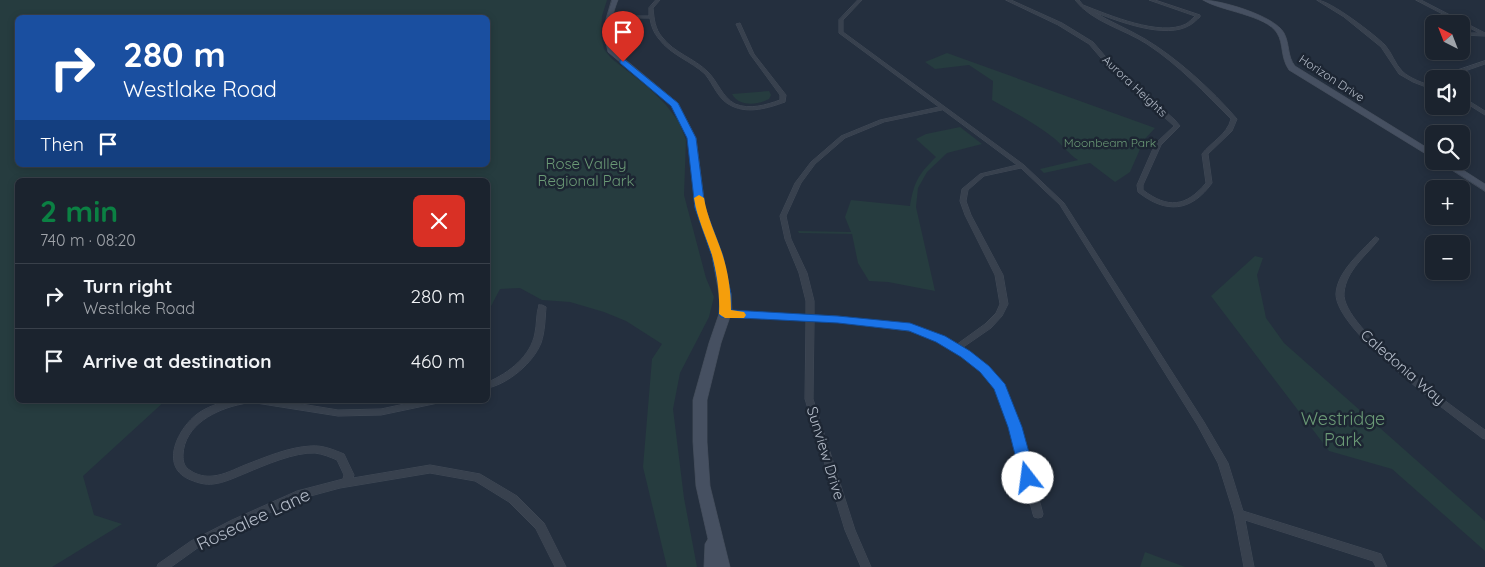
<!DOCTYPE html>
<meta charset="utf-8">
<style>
:root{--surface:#1b232e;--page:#242b36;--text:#f1f3f6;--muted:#a0a4aa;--line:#39404a;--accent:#0b8043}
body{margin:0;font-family:Quicksand,sans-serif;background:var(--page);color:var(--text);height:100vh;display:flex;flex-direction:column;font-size:19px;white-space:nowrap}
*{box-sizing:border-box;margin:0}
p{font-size:16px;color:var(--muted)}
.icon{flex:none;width:28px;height:28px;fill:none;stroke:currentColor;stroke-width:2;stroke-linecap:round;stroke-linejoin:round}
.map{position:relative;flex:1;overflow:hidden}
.panel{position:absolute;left:15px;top:178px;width:475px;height:225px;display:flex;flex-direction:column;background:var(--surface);border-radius:8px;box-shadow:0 2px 8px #0003,0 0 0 1px var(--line)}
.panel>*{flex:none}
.top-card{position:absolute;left:15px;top:15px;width:475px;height:152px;border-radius:8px;box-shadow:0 2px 8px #0003,0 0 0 1px var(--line);background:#1a4fa0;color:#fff;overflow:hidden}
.needle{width:32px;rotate:318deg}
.buttons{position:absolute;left:1425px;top:15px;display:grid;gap:10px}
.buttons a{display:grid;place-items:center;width:45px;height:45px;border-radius:8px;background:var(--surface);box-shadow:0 2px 8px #0003,0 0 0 1px var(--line);font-size:25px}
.pin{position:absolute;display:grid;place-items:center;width:42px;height:42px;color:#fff;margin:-51px -21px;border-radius:50% 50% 50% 0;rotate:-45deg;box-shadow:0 0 5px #0007}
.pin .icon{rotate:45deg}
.me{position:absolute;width:55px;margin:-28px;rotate:345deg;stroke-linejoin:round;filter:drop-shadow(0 0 4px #0008)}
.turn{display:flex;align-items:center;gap:18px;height:105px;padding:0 25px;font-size:22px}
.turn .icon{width:65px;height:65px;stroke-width:2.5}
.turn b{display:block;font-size:35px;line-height:42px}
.then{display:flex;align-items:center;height:48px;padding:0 25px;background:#0003;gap:10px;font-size:19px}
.round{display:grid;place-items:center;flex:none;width:52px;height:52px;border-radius:8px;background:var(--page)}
.headline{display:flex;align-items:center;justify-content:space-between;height:85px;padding:0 25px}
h1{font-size:30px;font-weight:700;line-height:38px;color:var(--accent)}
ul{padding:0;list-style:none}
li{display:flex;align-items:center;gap:15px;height:65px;padding:0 25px;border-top:1px solid var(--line)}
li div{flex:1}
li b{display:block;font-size:19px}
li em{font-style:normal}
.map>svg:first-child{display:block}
.green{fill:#263c3f;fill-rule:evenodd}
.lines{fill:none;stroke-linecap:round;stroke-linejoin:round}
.street-casing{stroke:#414a57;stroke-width:1}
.secondary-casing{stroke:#414a57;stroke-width:1}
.street{fill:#38414e;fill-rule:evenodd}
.secondary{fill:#465061;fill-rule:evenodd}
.route{fill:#1a73e8;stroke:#114b97}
.slow{fill:#f59e0b}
.labels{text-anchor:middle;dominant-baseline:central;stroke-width:5;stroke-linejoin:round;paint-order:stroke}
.far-street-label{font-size:12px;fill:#b4bcc9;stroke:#1d2633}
.far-park-label{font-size:12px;fill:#6b9a76;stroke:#1d2633}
.park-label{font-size:15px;fill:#6b9a76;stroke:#1d2633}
.street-label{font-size:15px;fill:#b4bcc9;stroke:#1d2633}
.near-park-label{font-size:18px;fill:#6b9a76;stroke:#1d2633}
.near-street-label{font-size:18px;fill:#b4bcc9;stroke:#1d2633}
</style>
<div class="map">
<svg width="1485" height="567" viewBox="0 0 1485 567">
<rect width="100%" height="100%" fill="#242f3e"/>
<!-- green -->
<g class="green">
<path d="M0,0H607L602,16L601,35L604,49L611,58L648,87L666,105L679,122L686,140L684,195L706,278L714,297L709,317L680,373L673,409L684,498L697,567H667L643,467L652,359L662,344L626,321L604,312L570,302L542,300L520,288L500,289L488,312V180H18V400H166L83,476L94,515L122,524L52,567H0ZM18,18H488V165H18Z"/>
<path d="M947,53L1155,128L1144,140L1130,172L1115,182L1090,163L1044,173L1040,169L1078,160C1069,154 1063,146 1055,139C1036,124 1014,112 992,100L993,81L969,65L935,69L925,62Z"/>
<path d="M769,91L771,95L769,99C758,105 739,107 732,94Z"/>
<path d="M960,127L982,144L947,153L927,172L918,188L916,207L935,291L888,282L869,281L858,263L852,234L799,233L798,231L851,232L845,217L851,200L910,206C914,181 919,174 936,157L916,139L926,134Z"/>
<path d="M1255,256L1263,258L1257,275L1266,318L1284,343L1485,521V551L1392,469L1329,451L1211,296Z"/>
<path d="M1145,552L1185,567H1140Z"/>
</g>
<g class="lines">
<defs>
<g id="street">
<path d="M656,0H660L653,8C654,19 655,29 662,37C674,53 694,58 708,72C718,82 722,97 735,104C750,110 766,105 780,100V95L750,54L736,24L740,23L754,54L786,95L785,102C768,108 749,114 732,106C718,100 714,85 705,74C691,61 671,55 659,39C654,33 651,26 650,18H611L609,17L611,16H649V8Z"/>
<path d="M858,0H862L843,20V32L1024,165L1064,203L1204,422L1228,463L1243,511L1381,554L1387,567H1376L1373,561L1245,520L1254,567H1244L1234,514L1218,463L1198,426L1060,205L1021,168L984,176L968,190L966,201L971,215L1003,275L1008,304L1002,316L991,328L962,348L987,367L1004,387L1020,427L1043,514L1042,517L1038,518L1034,517L1033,514L1010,427L996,388L981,371L962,356L938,341L909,331L837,322L814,321L813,399L855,530L871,567H861L845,530L805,399L806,320L725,317L721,314L725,311L806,315V301L799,273L785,239L780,216L795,183L811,162L841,136L880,120L939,107L839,33V20ZM943,110L1017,165L980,174L962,189L960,201L965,215L995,275L1000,304L996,313L985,324L956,345L944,337L910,325L837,316L814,315V301L807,273L791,239L786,216L801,183L815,164L845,138L884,122Z"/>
<path d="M1006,0H1011L1062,23L1093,42L1111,63L1175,120L1180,126L1161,145L1143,185V190C1168,209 1186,207 1206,183L1202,154C1211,142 1227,135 1231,119C1205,93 1179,65 1147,44C1124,29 1092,22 1075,0H1079L1083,5C1109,15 1160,37 1186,24C1189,22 1192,19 1195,16L1149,0H1155L1200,15V17C1197,19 1194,23 1190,25C1166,40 1118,21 1094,12C1110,22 1128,29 1145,39C1177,58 1212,90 1237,119L1232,131L1208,154L1212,183C1191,212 1166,214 1138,192L1137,185L1155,144L1174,126L1107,65L1089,44L1058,25Z"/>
<path d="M1317,0C1330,0 1375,35 1385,45C1392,53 1395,64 1402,71C1410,79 1424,83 1434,87V90L1413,82L1399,74L1381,47L1344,17Z"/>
<path d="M1416,0H1421L1485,33V36L1461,35V33H1479Z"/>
<path d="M1485,61V64L1462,72L1459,79H1454L1458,70Z"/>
<path d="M1461,96L1485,111V115L1461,100Z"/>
<path d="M1376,237L1379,239C1367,255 1346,270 1344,293C1341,328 1456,409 1485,430V439L1482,438C1451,414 1336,332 1336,294C1337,272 1360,253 1374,238Z"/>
<path d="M539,305H542L546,307C545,319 545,331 541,343C533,363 509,383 488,388V382C509,373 531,356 535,333C537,324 536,314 539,305Z"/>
<path d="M231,400H277L338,410L381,409L423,400H442L441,402L438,403L381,415L338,416L256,403C251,401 247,403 242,404C216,409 184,425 183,455C183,462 184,467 191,471C197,475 205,477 213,476C224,475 235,469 245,465C266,457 289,447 311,446C323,445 334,450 344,454L354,475L353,478L430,465L480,474L517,496L544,523L566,567H555L536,529L509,502L475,481L430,473L340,488L303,498L240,526L199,547L171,567H157L158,564L191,541L232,520L297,491L343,479L344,475L337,460C330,457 323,454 315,453C295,452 265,465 246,473C236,477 224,483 213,484C206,485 198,483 191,480C159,468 177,430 196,415C206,407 219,403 231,400Z"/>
</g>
<g id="secondary">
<path d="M612,0H618C612,15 607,35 615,51L678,103L696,138L705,207L722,256L731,294L732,311L721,343L707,400V442L710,486L730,567H704L705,544L708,539L696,486L693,442V400L709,343L720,311L719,294L712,256L695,207L688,138L672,106L608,52L604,34L606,19Z"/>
<path d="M1203,0C1221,0 1275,16 1284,33C1290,44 1287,56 1295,66L1434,152V159L1289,70C1280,57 1284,44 1277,33C1266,15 1220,11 1203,0Z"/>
<path d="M1438,161H1449L1485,184V191Z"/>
</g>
</defs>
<!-- street casing -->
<use href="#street" class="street-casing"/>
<!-- secondary casing -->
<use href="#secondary" class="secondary-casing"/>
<!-- street -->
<use href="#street" class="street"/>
<!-- secondary -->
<use href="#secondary" class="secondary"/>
</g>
<!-- route -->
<path class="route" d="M620,60H625L678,103L696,138L705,208L723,256L731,294V310L838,316L910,323L945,336L970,351L989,366L1005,384L1022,427L1036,478L1034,482L1028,483L1023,482L1021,478L1008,427L994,389L980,372L961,357L936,342L909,331L838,323L721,317L719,314L720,294L712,256L695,208L687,138L671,106L620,63Z"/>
<!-- slow -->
<path class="slow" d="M699,195L704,198C707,217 716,235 722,253C728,271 731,291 731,310L744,312L746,315L744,318H725L719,314C720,294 717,274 712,255C706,236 697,218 694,198Z"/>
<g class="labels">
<!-- far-street labels -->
<g class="far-street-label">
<text transform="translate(1332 78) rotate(33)">Horizon Drive</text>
<text transform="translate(1135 86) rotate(43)">Aurora Heights</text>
</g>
<!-- far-park labels -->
<g class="far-park-label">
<text x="1110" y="142">Moonbeam Park</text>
</g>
<!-- park labels -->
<g class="park-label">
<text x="586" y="163">Rose Valley<tspan x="586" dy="17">Regional Park</tspan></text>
</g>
<!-- street labels -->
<g class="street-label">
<text transform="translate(1403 367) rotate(41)">Caledonia Way</text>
<text transform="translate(826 453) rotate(73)">Sunview Drive</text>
</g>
<!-- near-park labels -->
<g class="near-park-label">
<text x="1343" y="418">Westridge<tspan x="1343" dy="21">Park</tspan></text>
</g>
<!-- near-street labels -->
<g class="near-street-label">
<text transform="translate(253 519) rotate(-25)">Rosealee Lane</text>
</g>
</g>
</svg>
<div class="buttons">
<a><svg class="needle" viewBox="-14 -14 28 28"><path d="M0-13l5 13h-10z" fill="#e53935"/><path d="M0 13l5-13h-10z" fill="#a0a4aa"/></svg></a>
<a><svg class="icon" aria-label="sound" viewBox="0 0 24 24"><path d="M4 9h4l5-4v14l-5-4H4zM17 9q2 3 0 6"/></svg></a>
<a><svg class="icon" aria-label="search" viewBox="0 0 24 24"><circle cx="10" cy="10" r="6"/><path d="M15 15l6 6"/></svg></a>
<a>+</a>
<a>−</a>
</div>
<div class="pin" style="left:623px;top:62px;background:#d93025"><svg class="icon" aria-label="arrive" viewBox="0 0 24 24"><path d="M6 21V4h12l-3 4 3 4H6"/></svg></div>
<svg class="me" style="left:1028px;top:478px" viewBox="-20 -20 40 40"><circle r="19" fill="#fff"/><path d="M0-13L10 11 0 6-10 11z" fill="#1a73e8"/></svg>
<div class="top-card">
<div class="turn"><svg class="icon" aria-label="right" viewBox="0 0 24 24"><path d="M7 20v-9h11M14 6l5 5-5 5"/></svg><div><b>280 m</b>Westlake Road</div></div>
<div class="then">Then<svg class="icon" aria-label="arrive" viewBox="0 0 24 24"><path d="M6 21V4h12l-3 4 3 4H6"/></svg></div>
</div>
<section class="panel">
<div class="headline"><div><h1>2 min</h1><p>740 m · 08:20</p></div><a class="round" style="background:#d93025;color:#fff"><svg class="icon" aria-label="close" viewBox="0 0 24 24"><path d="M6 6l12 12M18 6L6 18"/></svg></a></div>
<ul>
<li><svg class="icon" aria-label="right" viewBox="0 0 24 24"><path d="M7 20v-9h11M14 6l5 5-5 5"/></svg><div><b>Turn right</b><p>Westlake Road</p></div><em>280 m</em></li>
<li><svg class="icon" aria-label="arrive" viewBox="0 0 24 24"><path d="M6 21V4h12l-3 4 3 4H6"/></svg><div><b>Arrive at destination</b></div><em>460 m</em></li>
</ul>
</section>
</div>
